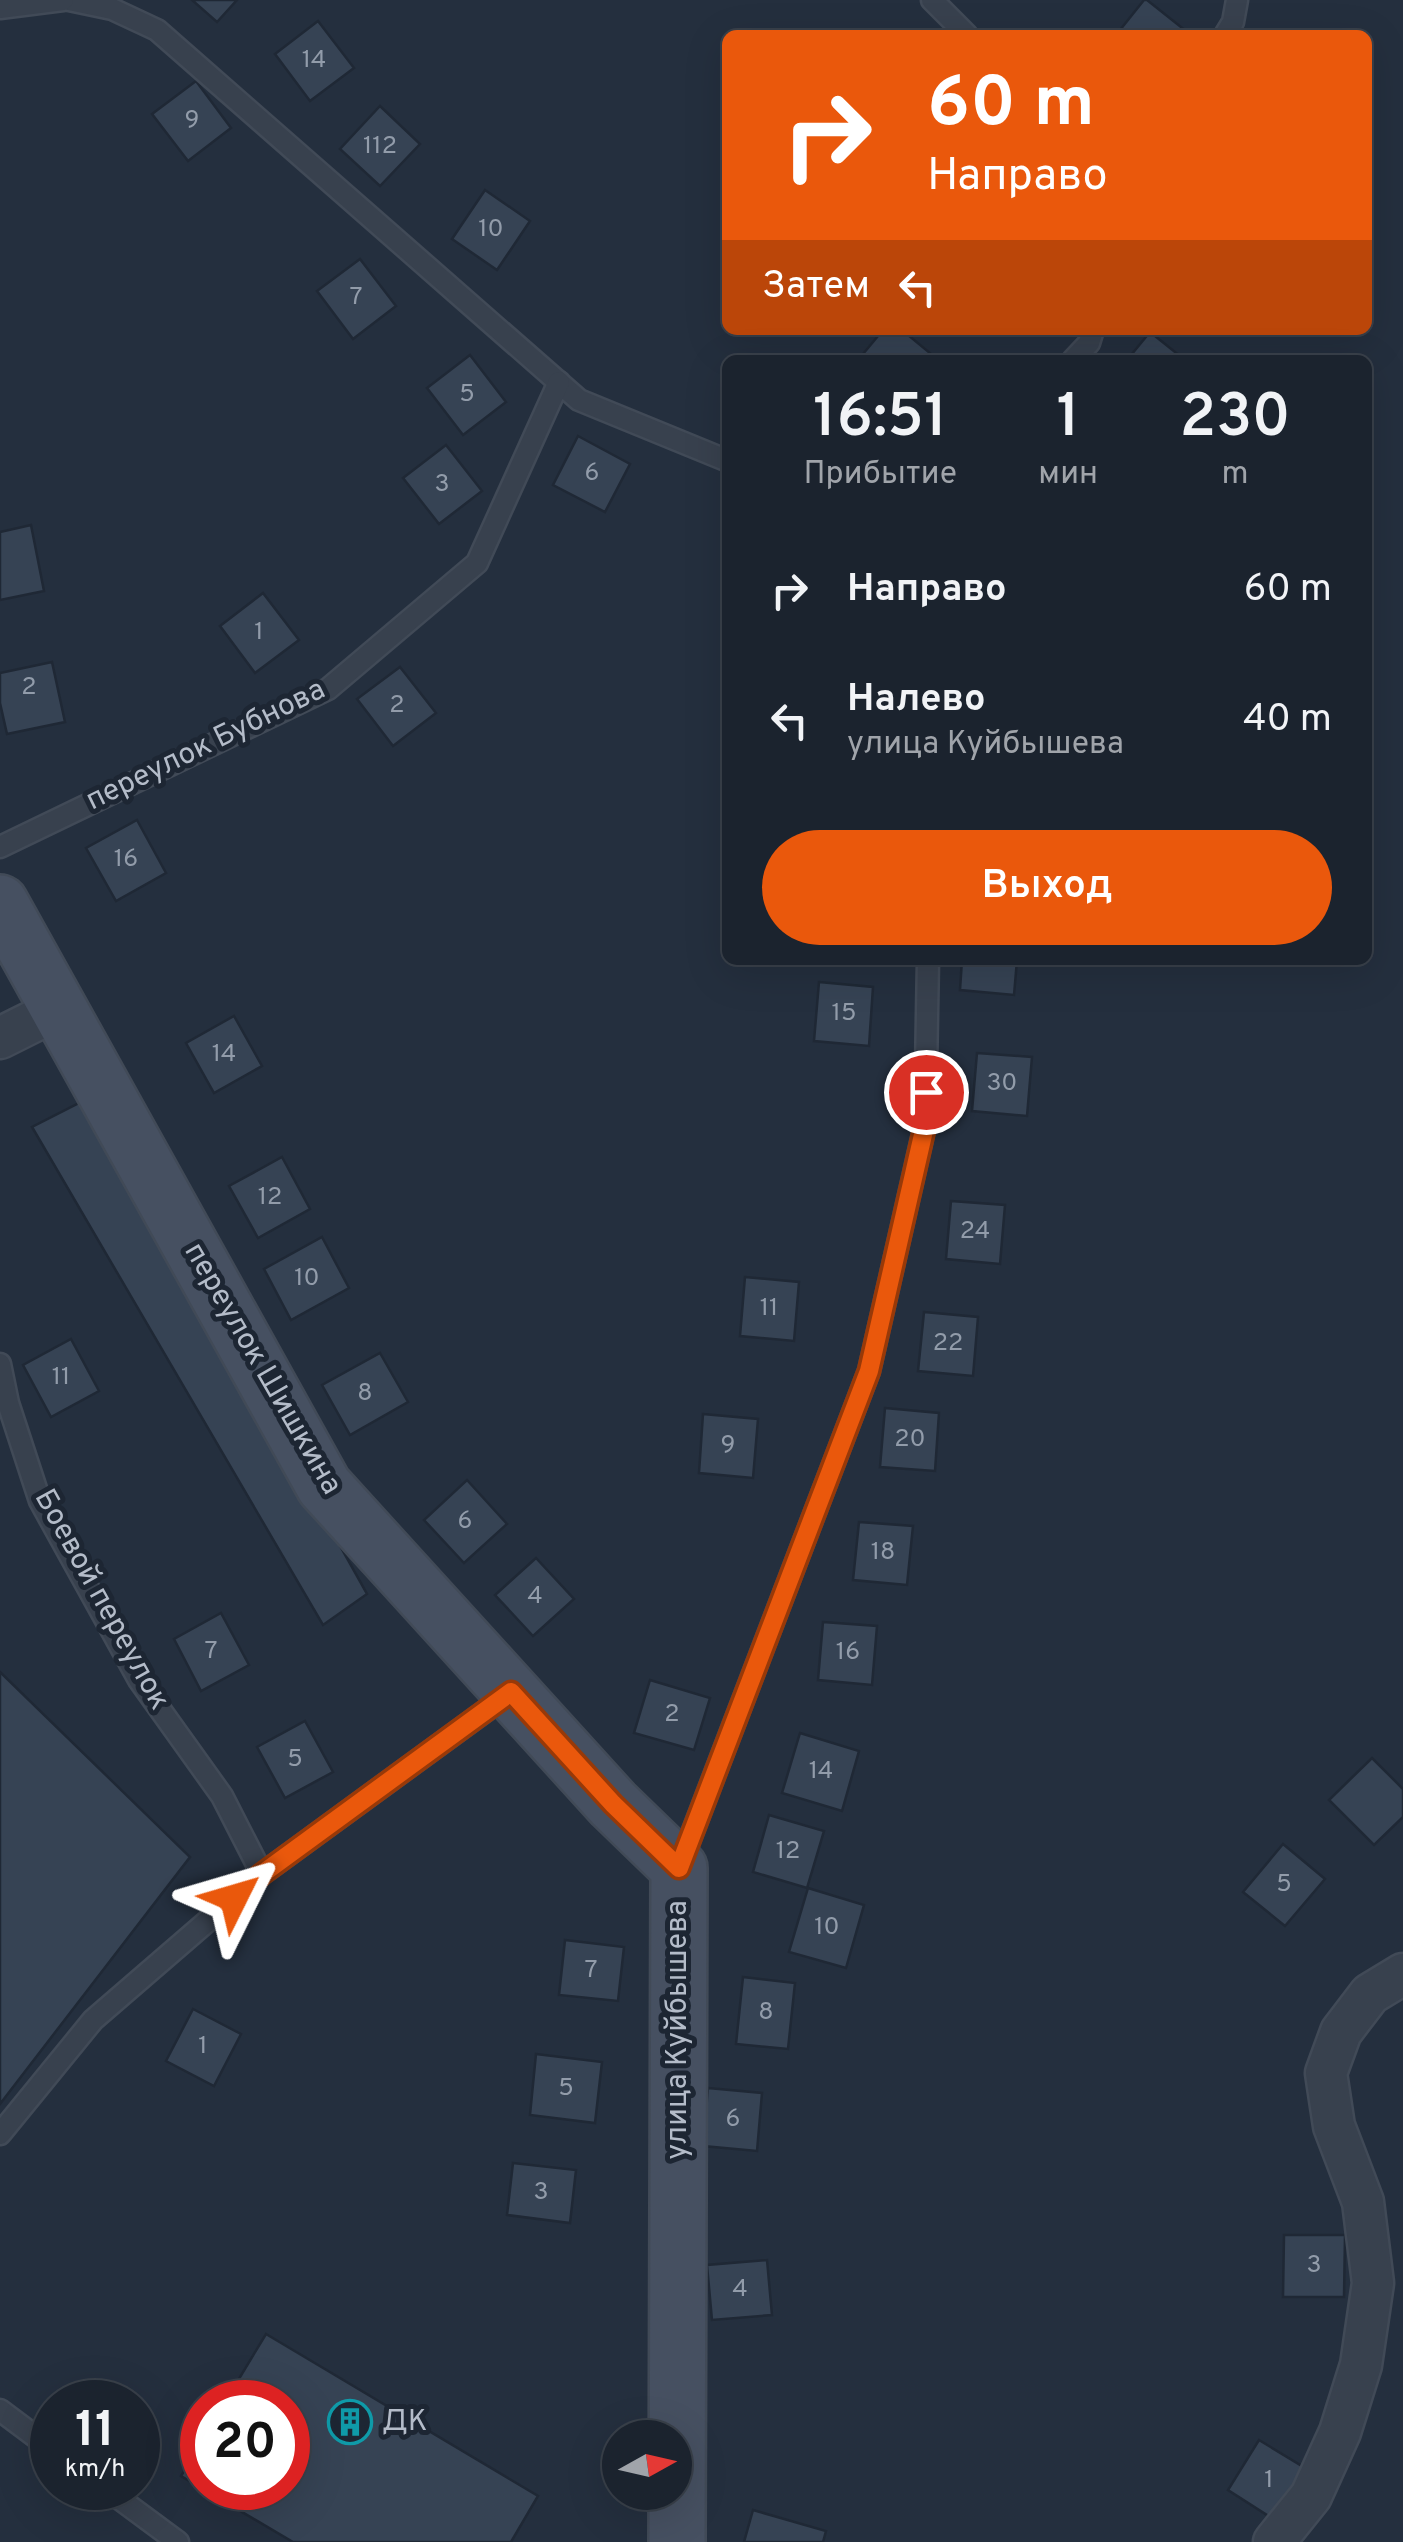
<!DOCTYPE html>
<html lang="ru">
<meta charset="utf-8">
<style>
:root{--surface:#1b232e;--page:#242b36;--text:#f1f3f6;--muted:#a0a4aa;--line:#39404a;--accent:#ea580c}
body{margin:0;font-family:Overpass,sans-serif;background:var(--page);color:var(--text);height:100vh;display:flex;flex-direction:column;font-size:38px;white-space:nowrap}
*{box-sizing:border-box;margin:0}
p{font-size:32px;color:var(--muted)}
.icon{flex:none;width:55px;height:55px;fill:none;stroke:currentColor;stroke-width:2;stroke-linecap:round;stroke-linejoin:round}
.map{position:relative;flex:1;overflow:hidden}
.sheet{position:absolute;left:722px;top:355px;width:650px;height:610px;display:flex;flex-direction:column;background:var(--surface);border-radius:15px;box-shadow:0 10px 40px #0002,0 0 0 2px var(--line)}
.sheet>*{flex:none}
.banner{position:absolute;left:722px;top:30px;width:650px;height:305px;border-radius:15px;box-shadow:0 10px 40px #0002,0 0 0 2px var(--line);background:#ea580c;color:#fff;overflow:hidden}
.needle{width:65px;rotate:82deg}
.fabs{position:absolute;left:602px;top:2420px;display:grid;gap:20px}
.fabs a{display:grid;place-items:center;width:90px;height:90px;border-radius:50%;background:var(--surface);box-shadow:0 10px 40px #0002,0 0 0 2px var(--line);font-size:50px}
.speed{position:absolute;left:30px;top:2380px;display:flex;gap:20px;font-size:50px;font-weight:700;text-align:center}
.speed>*{display:grid;place-content:center;width:130px;height:130px;border-radius:50%;background:var(--surface);box-shadow:0 10px 40px #0002,0 0 0 2px var(--line);line-height:1}
.speed small{font-size:25px;font-weight:400}
.speed .limit{border:15px solid #d22;background:#fff;color:#111}
.pin{position:absolute;display:grid;place-items:center;width:85px;height:85px;color:#fff;margin:-42px;border:5px solid #fff;border-radius:50%;box-shadow:0 2px 10px #0007}
.me{position:absolute;width:110px;margin:-55px;rotate:50deg;stroke-linejoin:round;filter:drop-shadow(0 0 8px #0008)}
.turn{display:flex;align-items:center;gap:35px;height:210px;padding:0 40px;font-size:45px}
.turn .icon{width:130px;height:130px;stroke-width:2.5}
.turn b{display:block;font-size:70px;line-height:85px}
.then{display:flex;align-items:center;height:95px;padding:0 40px;background:#0003;gap:20px;font-size:38px}
.eta{display:flex;justify-content:space-evenly;align-items:center;height:170px;text-align:center}
.eta b{font-size:60px;font-weight:600;line-height:70px}
.button{display:flex;gap:20px;margin-top:auto;padding:20px 40px}
.button a{flex:1;height:115px;border-radius:60px;background:var(--accent);color:#fff;font-size:40px;font-weight:600;line-height:115px;text-align:center}
ul{padding:0;list-style:none}
li{display:flex;align-items:center;gap:30px;height:130px;padding:0 40px}
li div{flex:1}
li b{display:block;font-size:38px}
li em{font-style:normal}
.map>svg:first-child{display:block}
.building{fill:#364354;stroke:#1f2835;stroke-width:2.5}
.lines{fill:none;stroke-linecap:round;stroke-linejoin:round}
.lane-casing{stroke:#414a57;stroke-width:25}
.street-casing{stroke:#414a57;stroke-width:45}
.secondary-casing{stroke:#414a57;stroke-width:60}
.lane{stroke:#38414e;stroke-width:20}
.street{stroke:#38414e;stroke-width:40}
.secondary{stroke:#465061;stroke-width:55}
.route-casing{stroke:#983908;stroke-width:25}
.route{stroke:#ea580c;stroke-width:18}
.labels{text-anchor:middle;dominant-baseline:central;stroke-width:10;stroke-linejoin:round;paint-order:stroke}
.number-label{font-size:25px;fill:#929caa}
.street-label{font-size:30px;fill:#b4bcc9;stroke:#1d2633}
.poi-label{font-size:30px;fill:#b4bcc9;stroke:#1d2633;text-anchor:start}
</style>
<div class="map">
<svg width="1403" height="2542" viewBox="0 0 1403 2542">
<rect width="100%" height="100%" fill="#242f3e"/>
<!-- building -->
<g class="building">
<path d="M192,0H237L217,22Z"/>
<path d="M1144,0H1147L1191,35H1116Z"/>
<path d="M318,21L354,68L310,101L275,54Z"/>
<path d="M196,81L231,128L188,161L152,114Z"/>
<path d="M380,106L420,144L380,186L340,149Z"/>
<path d="M485,190L530,221L497,270L452,239Z"/>
<path d="M360,259L396,306L353,339L317,291Z"/>
<path d="M883,330H902L936,358L934,360H858Z"/>
<path d="M1150,332L1185,360H1127Z"/>
<path d="M470,355L506,402L463,435L427,388Z"/>
<path d="M578,436L630,464L605,512L553,485Z"/>
<path d="M446,445L482,491L439,524L403,478Z"/>
<path d="M31,525L44,591L0,600V532Z"/>
<path d="M263,593L299,640L255,673L220,626Z"/>
<path d="M52,662L65,722L7,734L0,703V673Z"/>
<path d="M400,667L436,713L393,746L357,699Z"/>
<path d="M137,820L166,873L116,901L86,848Z"/>
<path d="M962,960H1017L1014,995L960,990Z"/>
<path d="M819,982L873,987L869,1046L814,1041Z"/>
<path d="M234,1016L262,1066L214,1093L186,1043Z"/>
<path d="M977,1053L1032,1057L1027,1116L972,1111Z"/>
<path d="M89,1098L367,1594L323,1625L32,1127Z"/>
<path d="M282,1157L310,1209L258,1238L229,1186Z"/>
<path d="M951,1201L1005,1205L1000,1264L946,1259Z"/>
<path d="M322,1237L349,1288L291,1320L264,1269Z"/>
<path d="M745,1277L799,1282L794,1341L740,1336Z"/>
<path d="M924,1312L978,1317L973,1376L918,1371Z"/>
<path d="M71,1339L99,1391L51,1417L23,1365Z"/>
<path d="M380,1353L408,1402L350,1435L322,1385Z"/>
<path d="M885,1408L939,1413L935,1471L880,1467Z"/>
<path d="M703,1414L758,1419L753,1478L699,1473Z"/>
<path d="M467,1480L507,1524L464,1563L424,1520Z"/>
<path d="M859,1522L913,1526L907,1585L853,1580Z"/>
<path d="M536,1558L574,1599L533,1636L495,1595Z"/>
<path d="M221,1613L249,1665L201,1691L174,1639Z"/>
<path d="M823,1622L877,1626L872,1685L818,1680Z"/>
<path d="M0,1672L190,1857L0,2104Z"/>
<path d="M650,1680L710,1698L694,1750L634,1733Z"/>
<path d="M305,1721L333,1772L285,1798L257,1747Z"/>
<path d="M800,1733L859,1751L842,1811L782,1793Z"/>
<path d="M1372,1758L1403,1789V1817L1374,1845L1329,1800Z"/>
<path d="M769,1815L824,1831L807,1888L753,1872Z"/>
<path d="M1283,1844L1325,1879L1285,1926L1243,1892Z"/>
<path d="M808,1888L864,1905L846,1968L789,1952Z"/>
<path d="M565,1940L624,1947L618,2001L559,1995Z"/>
<path d="M743,1977L795,1983L788,2049L736,2044Z"/>
<path d="M193,2009L241,2034L214,2086L166,2061Z"/>
<path d="M536,2054L602,2062L595,2123L530,2115Z"/>
<path d="M708,2088L762,2093L757,2151L703,2146Z"/>
<path d="M513,2163L576,2170L570,2223L507,2215Z"/>
<path d="M1284,2235H1345L1344,2297H1283Z"/>
<path d="M767,2260L772,2315L712,2320L707,2265Z"/>
<path d="M266,2334L538,2496L511,2542H293L181,2476L202,2441V2488H288V2402H225Z"/>
<path d="M1259,2440L1310,2471L1278,2522L1228,2490Z"/>
<path d="M753,2510L826,2531L823,2542H744Z"/>
</g>
<g class="lines">
<defs>
<g id="lane">
<path d="M69,0L112,9L157,30L579,400L728,461"/>
<path d="M932,0L967,35"/>
<path d="M0,8L63,0"/>
<path d="M1225,35L1233,22L1237,0"/>
<path d="M1073,360L1089,343L1093,330"/>
<path d="M0,847L328,689L477,563L559,382"/>
<path d="M0,1364L8,1403L40,1501L139,1680L222,1796L262,1874"/>
<path d="M681,1862L869,1371L925,1125L928,960"/>
<path d="M0,2134L93,2020L262,1874L510,1693"/>
<path d="M0,2410L52,2449"/>
<path d="M105,2488L178,2542"/>
</g>
<g id="street">
<path d="M0,1038L58,1009"/>
<path d="M1274,2542L1311,2496L1340,2432L1361,2365L1373,2283L1363,2202L1334,2126L1326,2073L1341,2032L1370,1994L1403,1974"/>
</g>
<path id="secondary" d="M0,903L324,1486L613,1804L679,1868L677,2542"/>
</defs>
<!-- lane casing -->
<use href="#lane" class="lane-casing"/>
<!-- street casing -->
<use href="#street" class="street-casing"/>
<!-- secondary casing -->
<use href="#secondary" class="secondary-casing"/>
<!-- lane -->
<use href="#lane" class="lane"/>
<!-- street -->
<use href="#street" class="street"/>
<!-- secondary -->
<use href="#secondary" class="secondary"/>
</g>
<g class="lines">
<defs>
<path id="route" d="M234,1898L262,1874L511,1692L613,1804L679,1868L869,1371L925,1126L926,1092"/>
</defs>
<!-- route casing -->
<use href="#route" class="route-casing"/>
<!-- route -->
<use href="#route" class="route"/>
</g>
<!-- icons -->
<defs>
<symbol id="building-ring" viewBox="-11 -11 22 22"><circle r="9.5" fill="#1d2633" stroke="#0f9aa8" stroke-width="1.5"/><path d="M-4-6H4V6H1V3H-1V6H-4ZM-2.5-4.3h1.7v1.8h-1.7ZM.8-4.3h1.7v1.8H.8ZM-2.5-1h1.7V.8h-1.7ZM.8-1h1.7V.8H.8Z" fill="#0f9aa8"/></symbol>
</defs>
<g fill-rule="evenodd">
<use href="#building-ring" x="325" y="2397" width="50" height="50"/>
</g>
<g class="labels">
<!-- number labels -->
<g class="number-label">
<text x="314" y="61">14</text>
<text x="192" y="121">9</text>
<text x="380" y="147">112</text>
<text x="491" y="230">10</text>
<text x="356" y="298">7</text>
<text x="467" y="395">5</text>
<text x="592" y="474">6</text>
<text x="442" y="485">3</text>
<text x="259" y="633">1</text>
<text x="29" y="688">2</text>
<text x="397" y="706">2</text>
<text x="126" y="860">16</text>
<text x="844" y="1014">15</text>
<text x="224" y="1055">14</text>
<text x="1002" y="1084">30</text>
<text x="270" y="1198">12</text>
<text x="975" y="1232">24</text>
<text x="307" y="1279">10</text>
<text x="769" y="1309">11</text>
<text x="948" y="1344">22</text>
<text x="61" y="1378">11</text>
<text x="365" y="1394">8</text>
<text x="910" y="1440">20</text>
<text x="728" y="1446">9</text>
<text x="465" y="1522">6</text>
<text x="883" y="1553">18</text>
<text x="535" y="1597">4</text>
<text x="211" y="1652">7</text>
<text x="848" y="1653">16</text>
<text x="672" y="1715">2</text>
<text x="295" y="1760">5</text>
<text x="821" y="1772">14</text>
<text x="788" y="1852">12</text>
<text x="1284" y="1885">5</text>
<text x="827" y="1928">10</text>
<text x="591" y="1971">7</text>
<text x="766" y="2013">8</text>
<text x="203" y="2047">1</text>
<text x="566" y="2089">5</text>
<text x="733" y="2120">6</text>
<text x="541" y="2193">3</text>
<text x="1314" y="2266">3</text>
<text x="740" y="2290">4</text>
<text x="1269" y="2481">1</text>
</g>
<!-- street labels -->
<g class="street-label">
<text transform="translate(206 746) rotate(-26)">переулок Бубнова</text>
<text transform="translate(262 1369) rotate(60)">переулок Шишкина</text>
<text transform="translate(101 1600) rotate(61)">Боевой переулок</text>
<text transform="translate(678 2030) rotate(-90)">улица Куйбышева</text>
</g>
<!-- poi labels -->
<g class="poi-label">
<text x="382" y="2422">ДК</text>
</g>
</g>
</svg>
<div class="fabs">
<a><svg class="needle" viewBox="-14 -14 28 28"><path d="M0-13l5 13h-10z" fill="#e53935"/><path d="M0 13l5-13h-10z" fill="#a0a4aa"/></svg></a>
</div>
<div class="speed"><div>11<small>km/h</small></div><div class="limit">20</div></div>
<div class="pin" style="left:926px;top:1092px;background:#d93025"><svg class="icon" aria-label="arrive" viewBox="0 0 24 24"><path d="M6 21V4h12l-3 4 3 4H6"/></svg></div>
<svg class="me" style="left:234px;top:1898px" viewBox="-20 -20 40 40"><path d="M0-17L14 15 0 8-14 15z" fill="#ea580c" stroke="#fff" stroke-width="4"/></svg>
<div class="banner">
<div class="turn"><svg class="icon" aria-label="right" viewBox="0 0 24 24"><path d="M7 20v-9h11M14 6l5 5-5 5"/></svg><div><b>60 m</b>Направо</div></div>
<div class="then">Затем<svg class="icon" aria-label="left" viewBox="0 0 24 24"><path d="M17 20v-9H6M10 6l-5 5 5 5"/></svg></div>
</div>
<section class="sheet">
<div class="eta">
<div><b>16:51</b><p>Прибытие</p></div>
<div><b>1</b><p>мин</p></div>
<div><b>230</b><p>m</p></div>
</div>
<ul>
<li><svg class="icon" aria-label="right" viewBox="0 0 24 24"><path d="M7 20v-9h11M14 6l5 5-5 5"/></svg><div><b>Направо</b></div><em>60 m</em></li>
<li><svg class="icon" aria-label="left" viewBox="0 0 24 24"><path d="M17 20v-9H6M10 6l-5 5 5 5"/></svg><div><b>Налево</b><p>улица Куйбышева</p></div><em>40 m</em></li>
</ul>
<div class="button"><a>Выход</a></div>
</section>
</div>
